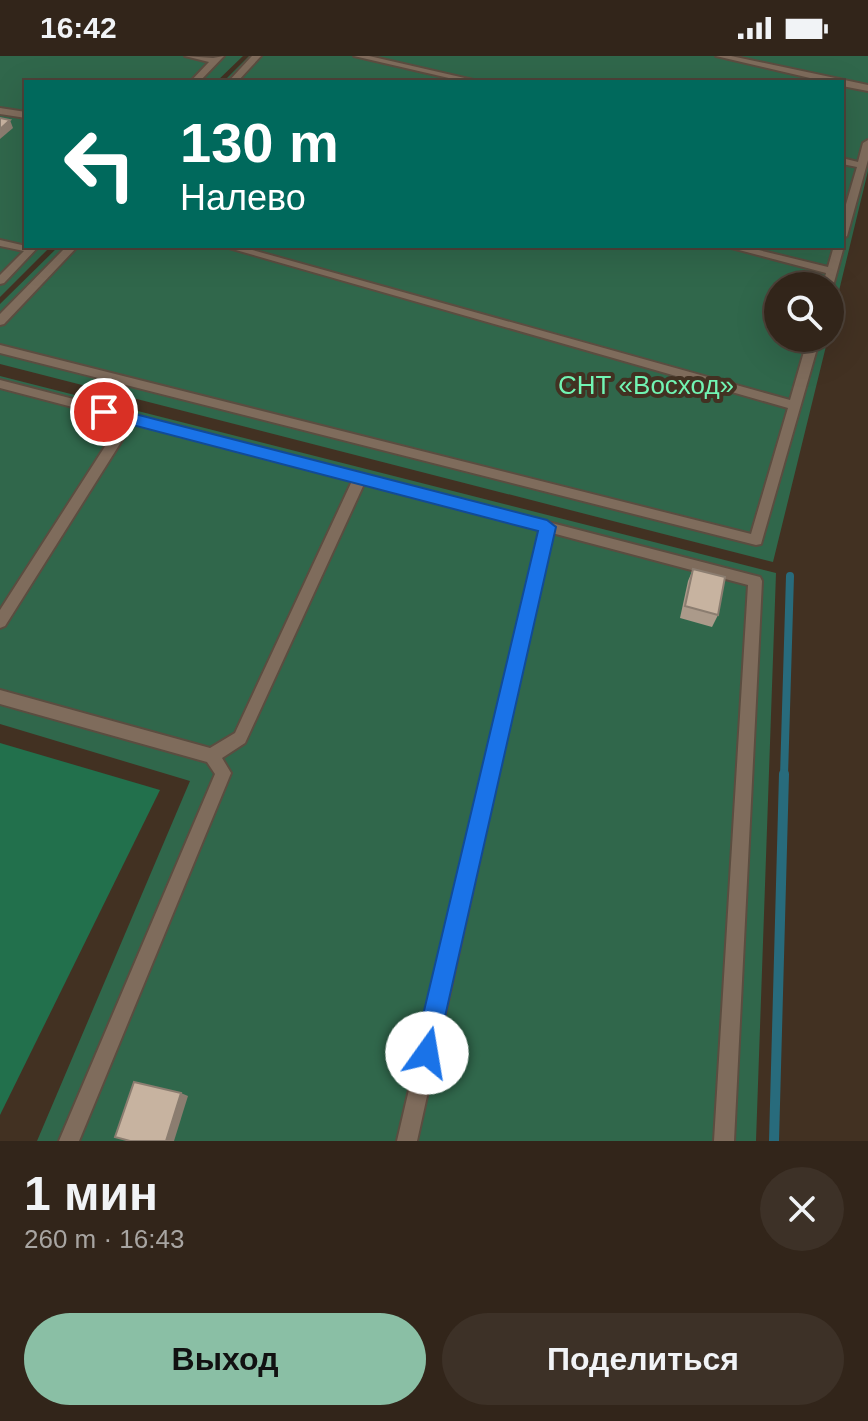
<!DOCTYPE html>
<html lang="ru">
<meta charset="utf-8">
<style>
:root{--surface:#32251a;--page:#3d3127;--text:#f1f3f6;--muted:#a8a5a2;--line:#4d4239;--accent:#8abfa5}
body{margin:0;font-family:Helvetica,sans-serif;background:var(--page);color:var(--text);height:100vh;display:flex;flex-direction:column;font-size:30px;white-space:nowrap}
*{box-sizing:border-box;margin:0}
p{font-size:26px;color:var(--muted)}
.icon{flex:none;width:44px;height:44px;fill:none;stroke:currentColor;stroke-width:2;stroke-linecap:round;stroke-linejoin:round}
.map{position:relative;height:1085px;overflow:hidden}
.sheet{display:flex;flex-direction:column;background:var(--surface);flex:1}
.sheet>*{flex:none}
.banner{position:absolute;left:24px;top:24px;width:820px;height:168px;border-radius:0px;box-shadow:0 8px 32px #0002,0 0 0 2px var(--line);background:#00695c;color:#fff;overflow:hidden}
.tools{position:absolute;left:764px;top:216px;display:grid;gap:16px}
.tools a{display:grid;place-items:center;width:80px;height:80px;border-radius:50%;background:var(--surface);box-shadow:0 8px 32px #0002,0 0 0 2px var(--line);font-size:40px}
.pin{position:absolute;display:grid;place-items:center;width:68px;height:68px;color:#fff;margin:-34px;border:4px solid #fff;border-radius:50%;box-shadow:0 2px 8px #0007}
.me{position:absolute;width:88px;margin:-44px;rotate:13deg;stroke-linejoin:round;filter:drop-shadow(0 0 6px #0008)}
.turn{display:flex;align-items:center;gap:28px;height:168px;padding:0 24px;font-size:36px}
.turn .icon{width:104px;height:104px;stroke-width:2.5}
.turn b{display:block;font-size:56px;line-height:68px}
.round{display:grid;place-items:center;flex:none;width:84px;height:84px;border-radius:42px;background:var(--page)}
.summary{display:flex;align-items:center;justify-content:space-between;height:136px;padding:0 24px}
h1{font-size:48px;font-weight:800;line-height:60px}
.button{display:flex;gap:16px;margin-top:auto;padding:16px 24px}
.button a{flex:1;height:92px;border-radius:48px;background:var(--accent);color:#111;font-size:32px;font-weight:800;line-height:92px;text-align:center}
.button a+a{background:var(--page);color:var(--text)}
.status{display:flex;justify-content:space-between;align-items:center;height:56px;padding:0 40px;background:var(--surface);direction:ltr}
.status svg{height:22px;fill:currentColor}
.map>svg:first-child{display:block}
.green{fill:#30674b}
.forest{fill:#22704c}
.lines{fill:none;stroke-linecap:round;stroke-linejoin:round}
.stream-far1{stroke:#286b7c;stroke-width:8}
.stream{stroke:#286b7c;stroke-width:10}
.lane-casing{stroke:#5b4d40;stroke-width:4}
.lane{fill:#7f6c5c;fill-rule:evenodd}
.wall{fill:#ab9a8a}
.shaded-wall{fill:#8b7d70}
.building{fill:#c7b3a0;stroke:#8b7d70;stroke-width:2}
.route{fill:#1a73e8;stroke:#114b97;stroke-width:2}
.labels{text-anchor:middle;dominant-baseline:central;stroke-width:8;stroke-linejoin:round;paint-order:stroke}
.park-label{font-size:26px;fill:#71f4b3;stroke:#423122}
</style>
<div class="status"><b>16:42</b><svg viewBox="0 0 49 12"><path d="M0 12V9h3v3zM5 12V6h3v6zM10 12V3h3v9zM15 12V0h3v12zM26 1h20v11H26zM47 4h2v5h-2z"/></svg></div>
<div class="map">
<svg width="868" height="1085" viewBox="0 0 868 1085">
<rect width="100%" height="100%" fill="#423122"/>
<!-- green -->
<g class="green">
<path d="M0,0H243L216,26H26V190H51L0,241Z"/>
<path d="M249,0H868V115L830,272V230H778V282H828L773,506L0,308V248L59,190H842V26H223Z"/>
<path d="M0,320L776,517L756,1085H37L190,725L0,668Z"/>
</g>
<!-- forest -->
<path class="forest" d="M0,687L160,734L0,1059Z"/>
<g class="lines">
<!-- stream-far1 -->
<path class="stream-far1" d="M784,720L790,520"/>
<!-- stream -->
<path class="stream" d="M774,1085L784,718"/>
<defs>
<g id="lane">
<path d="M185,0L213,2L224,0L199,26H190L209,6Z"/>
<path d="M252,0H261L237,26H228Z"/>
<path d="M354,0H369L482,26H466Z"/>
<path d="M716,0H731L868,29V35L842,30V26H827Z"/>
<path d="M0,52L26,56V62L0,58Z"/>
<path d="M868,84V104L847,180L842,183V162L857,111L842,108V102L858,106L863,87Z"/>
<path d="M0,184L26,190H39L4,227L0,228V219L24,195L0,190Z"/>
<path d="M843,188L844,190L833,230L830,233V230H823L826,217L724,190H742L828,211L834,190H842Z"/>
<path d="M67,190H78L4,268L0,269V258Z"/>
<path d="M222,190H238L790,344L808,282H820L761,488L756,489L0,297V289L751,478L788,352Z"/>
<path d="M0,324L760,521L762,525L734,1085H714L748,529L552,477L417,1085H397L540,474L364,428L245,687L222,702L231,717L79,1085H59L215,718L207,706L0,648V634L210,692L235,677L352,425L133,367L5,570L0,572V554L122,364L0,332Z"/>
</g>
</defs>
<!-- lane casing -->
<use href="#lane" class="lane-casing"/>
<!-- lane -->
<use href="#lane" class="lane"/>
</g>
<!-- wall -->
<path class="wall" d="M693,513L718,559L712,571L680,562L688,525Z"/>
<!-- shaded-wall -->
<g class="shaded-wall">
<path d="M10,64L13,72L0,83V73Z"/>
<path d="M181,1037L188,1040L174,1085H166Z"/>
</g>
<!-- building -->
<g class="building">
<path d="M0,62L10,64L0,73Z"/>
<path d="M693,513L725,521L718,559L685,550Z"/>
<path d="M134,1026L181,1037L166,1085H130L115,1081Z"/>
</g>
<!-- route -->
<path class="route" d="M104,350L547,464L556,471L435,1005L427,1009L418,1005L414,997L538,475L98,360L96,356Z"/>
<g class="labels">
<!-- park labels -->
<g class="park-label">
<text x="646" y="329">СНТ «Восход»</text>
</g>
</g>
</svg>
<div class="tools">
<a><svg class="icon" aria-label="search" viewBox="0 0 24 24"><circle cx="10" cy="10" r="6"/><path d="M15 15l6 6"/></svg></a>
</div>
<div class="pin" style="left:104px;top:356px;background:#d93025"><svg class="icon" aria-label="arrive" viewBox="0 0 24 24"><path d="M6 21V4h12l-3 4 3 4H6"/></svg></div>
<svg class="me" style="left:427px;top:997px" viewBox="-20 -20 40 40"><circle r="19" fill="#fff"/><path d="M0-13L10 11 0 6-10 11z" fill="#1a73e8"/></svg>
<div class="banner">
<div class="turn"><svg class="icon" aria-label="left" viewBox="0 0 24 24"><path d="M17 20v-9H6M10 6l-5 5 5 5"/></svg><div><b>130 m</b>Налево</div></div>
</div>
</div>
<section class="sheet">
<div class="summary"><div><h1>1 мин</h1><p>260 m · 16:43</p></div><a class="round"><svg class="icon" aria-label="close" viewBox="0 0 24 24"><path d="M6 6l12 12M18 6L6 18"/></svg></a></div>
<div class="button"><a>Выход</a><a>Поделиться</a></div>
</section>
